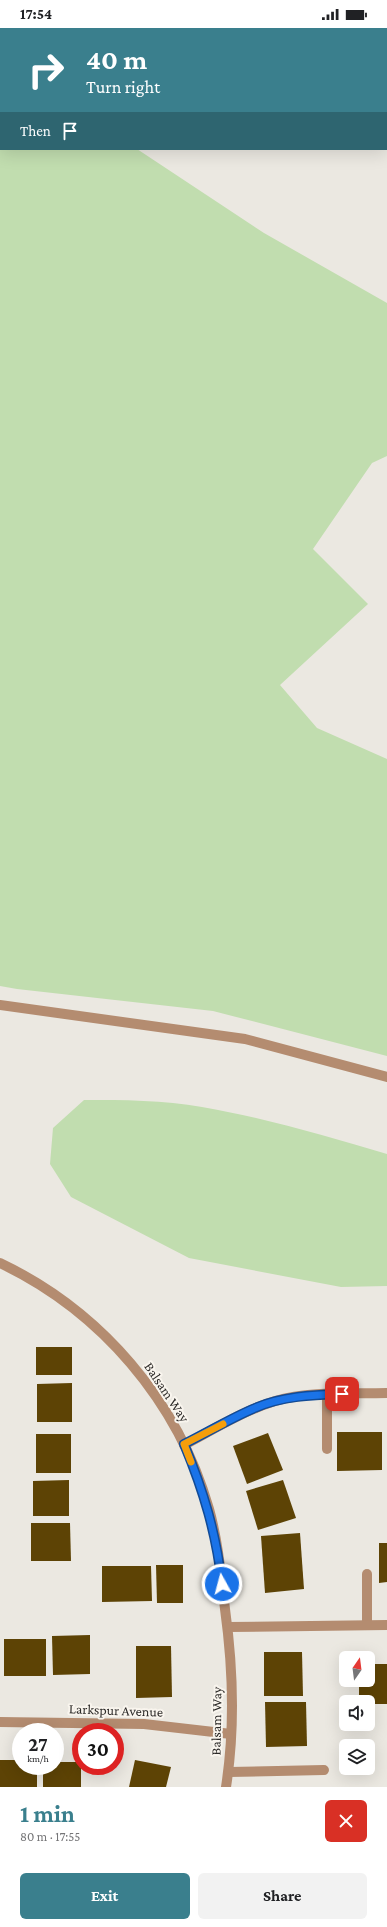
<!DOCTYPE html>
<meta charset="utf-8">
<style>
:root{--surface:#fff;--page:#f2f2f2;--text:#202124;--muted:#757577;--accent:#3a7f8d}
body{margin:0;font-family:"Crimson Pro",serif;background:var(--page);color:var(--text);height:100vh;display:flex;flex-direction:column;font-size:15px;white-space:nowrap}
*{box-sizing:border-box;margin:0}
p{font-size:13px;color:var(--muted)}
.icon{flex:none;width:22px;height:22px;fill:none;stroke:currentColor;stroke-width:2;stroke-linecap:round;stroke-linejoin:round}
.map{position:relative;height:1759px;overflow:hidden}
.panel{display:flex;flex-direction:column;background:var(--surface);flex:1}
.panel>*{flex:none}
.top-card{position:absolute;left:0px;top:0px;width:387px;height:122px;box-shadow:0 4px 16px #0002;background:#3a7f8d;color:#fff;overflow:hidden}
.needle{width:26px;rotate:14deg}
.fabs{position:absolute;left:339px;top:1623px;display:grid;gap:8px}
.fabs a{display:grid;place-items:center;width:36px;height:36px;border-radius:6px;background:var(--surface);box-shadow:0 4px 16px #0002;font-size:20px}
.speed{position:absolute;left:12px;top:1695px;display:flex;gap:8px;font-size:20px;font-weight:700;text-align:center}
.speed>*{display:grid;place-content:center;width:52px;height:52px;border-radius:50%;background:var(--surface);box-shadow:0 4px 16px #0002;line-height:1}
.speed small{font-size:10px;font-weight:400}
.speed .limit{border:6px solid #d22;background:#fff;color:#111}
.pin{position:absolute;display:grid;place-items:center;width:34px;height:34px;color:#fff;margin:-17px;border-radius:8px;box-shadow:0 2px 6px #0006}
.me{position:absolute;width:44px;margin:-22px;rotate:353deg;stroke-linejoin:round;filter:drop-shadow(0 0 3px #0008)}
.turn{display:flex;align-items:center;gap:14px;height:84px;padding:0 20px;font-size:18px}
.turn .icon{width:52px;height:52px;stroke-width:2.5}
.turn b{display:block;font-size:28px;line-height:34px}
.then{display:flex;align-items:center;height:38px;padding:0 20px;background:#0003;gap:8px;font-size:15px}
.round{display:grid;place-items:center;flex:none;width:42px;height:42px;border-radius:6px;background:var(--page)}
.overview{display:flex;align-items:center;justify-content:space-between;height:68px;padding:0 20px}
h1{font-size:24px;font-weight:700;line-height:30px;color:var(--accent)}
.action{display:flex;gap:8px;margin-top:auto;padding:8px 20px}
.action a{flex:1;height:46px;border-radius:6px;background:var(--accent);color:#fff;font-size:16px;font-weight:700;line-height:46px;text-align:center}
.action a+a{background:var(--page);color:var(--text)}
.status{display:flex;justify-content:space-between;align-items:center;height:28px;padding:0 20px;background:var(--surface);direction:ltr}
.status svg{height:11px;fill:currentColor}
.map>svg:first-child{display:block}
.green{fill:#c1ddaf}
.building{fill:#5d4305}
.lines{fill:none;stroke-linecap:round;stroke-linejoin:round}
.minor{stroke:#b48c70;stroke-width:10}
.route-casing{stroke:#114b97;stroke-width:10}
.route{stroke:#1a73e8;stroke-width:7}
.slow{stroke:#f59e0b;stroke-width:7}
.labels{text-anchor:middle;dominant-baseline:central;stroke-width:4;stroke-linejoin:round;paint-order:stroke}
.street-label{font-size:14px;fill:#2c2a28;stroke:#f9f5ee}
</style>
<div class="status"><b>17:54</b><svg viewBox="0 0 49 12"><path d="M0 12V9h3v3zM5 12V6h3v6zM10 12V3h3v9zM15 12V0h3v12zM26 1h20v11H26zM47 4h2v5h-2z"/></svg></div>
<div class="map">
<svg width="387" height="1759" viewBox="0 0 387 1759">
<rect width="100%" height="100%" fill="#ebe8e1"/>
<!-- green -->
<g class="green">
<path d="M0,0L7,1H1V121H137L264,205L387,275V428L372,435L313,521L368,576L280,657L317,700L387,731V1028L213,983L17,961L0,958Z"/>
<path d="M84,1072C123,1072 164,1072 202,1079C265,1090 326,1108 387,1126V1258L341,1259L189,1230L71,1169L50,1136L53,1100Z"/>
</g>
<!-- building -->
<g class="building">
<rect x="36" y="1319" width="36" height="28"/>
<path d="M72,1355V1394H37V1356Z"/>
<path d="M337,1404H382V1442L337,1443Z"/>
<path d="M268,1405L283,1442L247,1456L233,1418Z"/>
<rect x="36" y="1406" width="35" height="39"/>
<path d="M69,1452V1488H33V1453Z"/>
<path d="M283,1452L296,1490L258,1502L246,1463Z"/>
<path d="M31,1495H70L71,1533H31Z"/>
<path d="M300,1505L304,1561L265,1565L261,1508Z"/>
<path d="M379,1515H387V1554L379,1555Z"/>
<path d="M156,1537H183V1575H157Z"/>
<path d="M102,1538H151L152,1573L102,1574Z"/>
<path d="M90,1607V1646L53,1647L52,1608Z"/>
<rect x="4" y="1611" width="42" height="37"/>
<path d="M136,1618H171L172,1669L136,1670Z"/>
<path d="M264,1624H302L303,1668H264Z"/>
<path d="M368,1636H387V1676H368V1674H359V1652H368Z"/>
<path d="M265,1674H306L307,1718L266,1719Z"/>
<path d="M0,1732H21V1738H37V1759H0Z"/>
<path d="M135,1732L171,1739L166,1759H129Z"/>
<path d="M55,1734H81V1759H43V1738H55Z"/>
</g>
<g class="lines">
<!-- minor -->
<g class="minor">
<path d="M0,977L245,1011L387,1049"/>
<path d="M0,1235C101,1283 178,1373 209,1481C218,1513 221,1547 225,1581C233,1639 235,1701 226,1759"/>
<path d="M184,1417C214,1401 243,1383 275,1373C310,1363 350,1366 387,1365"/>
<path d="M327,1421V1366"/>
<path d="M367,1546V1597"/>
<path d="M228,1599L387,1597"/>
<path d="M0,1694L144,1696L231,1706"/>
<path d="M229,1744L324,1742"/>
</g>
</g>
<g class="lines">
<defs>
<path id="route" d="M222,1556C216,1505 204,1464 184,1416C208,1404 231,1390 255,1380C282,1368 313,1367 342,1366"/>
</defs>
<!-- route casing -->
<use href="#route" class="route-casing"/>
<!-- route -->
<use href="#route" class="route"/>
<!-- slow -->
<path class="slow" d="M191,1434L184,1416L223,1396"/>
</g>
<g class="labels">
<!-- street labels -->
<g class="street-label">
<text transform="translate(167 1364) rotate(56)">Balsam Way</text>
<text transform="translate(116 1682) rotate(2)">Larkspur Avenue</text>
<text transform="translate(216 1693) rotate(-89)">Balsam Way</text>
</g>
</g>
</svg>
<div class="fabs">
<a><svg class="needle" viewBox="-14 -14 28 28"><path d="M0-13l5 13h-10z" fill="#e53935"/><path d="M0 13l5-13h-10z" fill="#757577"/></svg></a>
<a><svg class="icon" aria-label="sound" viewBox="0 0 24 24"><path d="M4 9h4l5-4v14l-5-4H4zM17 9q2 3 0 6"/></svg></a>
<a><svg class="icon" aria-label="layers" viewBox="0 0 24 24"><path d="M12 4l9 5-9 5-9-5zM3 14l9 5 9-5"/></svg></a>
</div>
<div class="speed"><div>27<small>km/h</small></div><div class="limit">30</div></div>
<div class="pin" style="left:342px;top:1366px;background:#d93025"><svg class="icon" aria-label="arrive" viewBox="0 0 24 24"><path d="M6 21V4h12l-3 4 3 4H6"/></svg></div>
<svg class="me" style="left:222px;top:1556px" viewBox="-20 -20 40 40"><circle r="17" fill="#1a73e8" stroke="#fff" stroke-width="3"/><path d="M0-11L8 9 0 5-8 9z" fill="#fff"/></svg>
<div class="top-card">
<div class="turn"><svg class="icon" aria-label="right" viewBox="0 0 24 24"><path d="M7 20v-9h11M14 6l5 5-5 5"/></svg><div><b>40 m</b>Turn right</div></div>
<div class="then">Then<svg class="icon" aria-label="arrive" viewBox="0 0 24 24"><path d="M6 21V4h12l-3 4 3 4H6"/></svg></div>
</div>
</div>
<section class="panel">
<div class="overview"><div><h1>1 min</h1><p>80 m · 17:55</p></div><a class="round" style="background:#d93025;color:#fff"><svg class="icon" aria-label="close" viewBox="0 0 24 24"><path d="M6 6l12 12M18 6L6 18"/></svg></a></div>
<div class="action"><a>Exit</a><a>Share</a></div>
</section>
